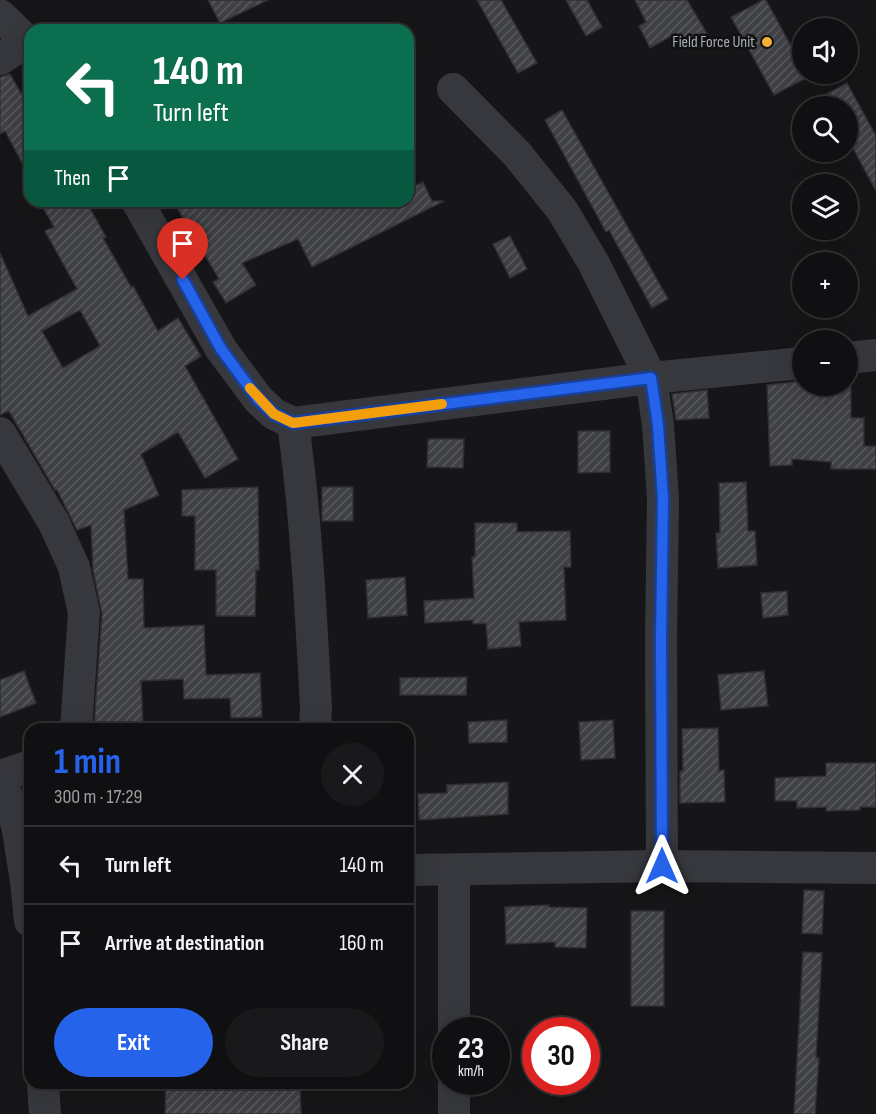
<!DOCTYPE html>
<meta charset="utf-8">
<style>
:root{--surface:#101012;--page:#19191b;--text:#f1f3f6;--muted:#9c9d9f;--line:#303032;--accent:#2563eb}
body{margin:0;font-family:"Sofia Sans Condensed",sans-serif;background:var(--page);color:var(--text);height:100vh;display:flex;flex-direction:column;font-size:22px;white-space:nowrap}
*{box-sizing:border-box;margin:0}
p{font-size:20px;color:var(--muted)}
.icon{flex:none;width:33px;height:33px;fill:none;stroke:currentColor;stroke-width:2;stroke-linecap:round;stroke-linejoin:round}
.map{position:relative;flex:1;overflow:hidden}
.drawer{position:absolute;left:24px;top:723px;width:390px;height:366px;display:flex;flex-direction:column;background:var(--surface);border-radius:18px;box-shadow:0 6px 24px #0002,0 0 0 2px var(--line)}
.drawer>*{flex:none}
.guide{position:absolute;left:24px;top:24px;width:390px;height:183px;border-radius:18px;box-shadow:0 6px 24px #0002,0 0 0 2px var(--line);background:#0b6e4f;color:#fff;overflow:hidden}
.fabs{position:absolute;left:792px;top:18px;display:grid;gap:12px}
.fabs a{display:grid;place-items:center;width:66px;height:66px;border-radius:50%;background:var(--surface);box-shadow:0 6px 24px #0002,0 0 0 2px var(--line);font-size:30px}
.speed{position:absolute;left:432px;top:1017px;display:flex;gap:12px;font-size:30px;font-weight:700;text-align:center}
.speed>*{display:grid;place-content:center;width:78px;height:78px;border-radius:50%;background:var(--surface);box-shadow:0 6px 24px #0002,0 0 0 2px var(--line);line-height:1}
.speed small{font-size:15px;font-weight:400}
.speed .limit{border:9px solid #d22;background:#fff;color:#111}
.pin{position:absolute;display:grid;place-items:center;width:51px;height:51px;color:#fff;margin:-62px -26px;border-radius:50% 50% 50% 0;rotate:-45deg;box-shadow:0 0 6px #0007}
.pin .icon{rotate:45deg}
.me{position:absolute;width:66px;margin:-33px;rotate:0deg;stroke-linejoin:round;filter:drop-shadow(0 0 4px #0008)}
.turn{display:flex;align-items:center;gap:21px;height:126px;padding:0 30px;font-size:27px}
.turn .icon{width:78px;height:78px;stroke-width:2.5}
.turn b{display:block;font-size:42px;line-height:51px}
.then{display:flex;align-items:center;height:57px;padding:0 30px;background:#0003;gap:12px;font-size:22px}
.round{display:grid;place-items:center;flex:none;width:63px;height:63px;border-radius:32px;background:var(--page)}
.headline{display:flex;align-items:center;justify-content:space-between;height:102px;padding:0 30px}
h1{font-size:36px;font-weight:700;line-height:45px;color:var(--accent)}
.primary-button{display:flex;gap:12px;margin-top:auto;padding:12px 30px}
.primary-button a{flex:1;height:69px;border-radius:36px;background:var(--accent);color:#fff;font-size:24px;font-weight:700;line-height:69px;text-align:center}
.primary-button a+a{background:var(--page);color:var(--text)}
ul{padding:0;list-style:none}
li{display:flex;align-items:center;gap:18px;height:78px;padding:0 30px;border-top:2px solid var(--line)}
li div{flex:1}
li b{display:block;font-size:22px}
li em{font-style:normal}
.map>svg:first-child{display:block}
.building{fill:url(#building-hatch);stroke:#303034;stroke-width:1.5;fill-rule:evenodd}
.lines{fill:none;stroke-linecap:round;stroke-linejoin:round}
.minor{stroke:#37383d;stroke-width:32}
.route-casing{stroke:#184099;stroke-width:15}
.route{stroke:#2563eb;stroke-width:10}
.slow{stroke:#f59e0b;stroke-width:10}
.poi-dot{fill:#f2b134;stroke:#111113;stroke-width:2}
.labels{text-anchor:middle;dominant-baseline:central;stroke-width:5;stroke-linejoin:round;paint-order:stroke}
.poi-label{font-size:16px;fill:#a8adb8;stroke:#111113;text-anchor:end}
</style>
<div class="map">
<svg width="876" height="1114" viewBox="0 0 876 1114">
<defs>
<pattern id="building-hatch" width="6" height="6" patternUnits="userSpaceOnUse" patternTransform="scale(1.5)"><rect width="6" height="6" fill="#404145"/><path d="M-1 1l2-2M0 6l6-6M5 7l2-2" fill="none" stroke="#595a5e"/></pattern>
</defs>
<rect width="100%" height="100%" fill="#161618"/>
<!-- building -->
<g class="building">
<path d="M208,0H268L220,23Z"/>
<path d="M477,0H501L537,63L518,73Z"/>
<path d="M566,0H587L602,27L586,36Z"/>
<path d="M635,0H687L708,35L684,49L675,34L650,48L639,26L646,22Z"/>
<path d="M763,0H766L802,66V74H806L808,77L774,95L731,17Z"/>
<path d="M10,74L30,109V178L5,131L0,134V77Z"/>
<path d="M847,83L876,136V191L848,139V106H804Z"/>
<path d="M562,110L668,299L652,308L609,230L606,232L545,120Z"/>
<path d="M423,182L432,201H444L312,267L298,239L242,263L256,285L226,303L213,282L219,279L173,201H408V189Z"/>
<path d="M39,201H86L106,237L103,238L131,287L133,286L158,331L178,318L201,356L185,366L238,459L205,478L178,432L141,454L159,495L124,510L128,579H143L144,628L204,625L206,675L260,673L262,717L231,718L230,698L184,699L183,679L141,681L143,724L94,726L102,614L93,570L91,525L77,530L57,490H55L9,411L0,415V253L28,316L77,289L45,231L54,227ZM80,310L100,346L63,368L42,331Z"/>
<path d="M510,236L527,269L510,278L493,244Z"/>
<path d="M802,381V386H851V418H864V446H876V469H831V462L792,459V465L770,466L767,385Z"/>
<path d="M707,390L709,418L676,420L672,394Z"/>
<path d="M578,431H610V472L578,473Z"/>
<path d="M428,439H464L463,468L427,467Z"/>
<path d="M746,482L748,531H755L757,565L718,568L716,533H720L719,483Z"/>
<path d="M258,487L259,570H256L255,616H216V570H195V516H182V490Z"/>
<rect x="322" y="487" width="31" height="34"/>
<path d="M475,523H517V532L570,531L571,567H564L566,620L519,622L521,646L488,649L486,623L473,624V620L425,623L424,601L474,598L472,557H475Z"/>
<path d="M405,577L407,615L368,618L366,580Z"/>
<path d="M787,591L788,615L763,618L761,593Z"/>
<path d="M24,671L36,703L0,717V680Z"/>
<path d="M764,671L768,706L721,710L718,675Z"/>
<path d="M467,677L466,695H400V678Z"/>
<path d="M507,720V742L469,743L468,722Z"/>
<path d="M613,720L615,758L581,760L579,722Z"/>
<path d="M718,728L719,771L724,770L725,802L680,803V771H683L682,729Z"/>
<path d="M826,763H876V807H860V810L826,811V807L797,808V801H775V778L826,776Z"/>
<path d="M508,782V814L419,820L418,794L447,793V785Z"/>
<path d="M804,890L824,891L822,934L802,933Z"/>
<path d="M549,905V907L587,908L586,948L555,947V942L506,944L505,907Z"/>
<rect x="631" y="911" width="33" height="95"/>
<path d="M803,952L822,953L816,1058H819L815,1114H794Z"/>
<path d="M166,1083H249V1087H300L301,1114H165Z"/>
</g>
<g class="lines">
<!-- minor -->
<g class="minor">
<path d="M0,15L30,44"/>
<path d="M0,59L28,41"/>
<path d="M453,89L517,154L562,210L593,262L651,378L658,425L663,499L661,639L662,866"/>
<path d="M137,201L221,349L258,399L274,414L293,423L651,378L802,363"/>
<path d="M848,358L876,355"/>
<path d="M293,423C306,517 311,612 316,707L315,729"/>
<path d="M0,433L54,523L74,567L84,613L76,729"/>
<path d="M0,776L30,766"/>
<path d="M0,777L17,825L26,881L30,921"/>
<path d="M408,870L662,866L876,868"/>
<path d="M454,1030V871"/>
<path d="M43,1083L45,1114"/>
<path d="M454,1114V1082"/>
</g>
</g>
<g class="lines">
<defs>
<path id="route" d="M183,280L221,349L258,399L274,414L293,423L651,378L658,425L663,499L661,639L662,866"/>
</defs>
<!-- route casing -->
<use href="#route" class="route-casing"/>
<!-- route -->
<use href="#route" class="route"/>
<!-- slow -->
<path class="slow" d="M250,388L274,414L293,423L442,404"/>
</g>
<!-- markers -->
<circle class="poi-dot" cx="767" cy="42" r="6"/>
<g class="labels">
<!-- poi labels -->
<g class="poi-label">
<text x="755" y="42">Field Force Unit</text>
</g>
</g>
</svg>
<div class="fabs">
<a><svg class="icon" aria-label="sound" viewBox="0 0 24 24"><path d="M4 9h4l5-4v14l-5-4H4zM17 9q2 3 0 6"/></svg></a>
<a><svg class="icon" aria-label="search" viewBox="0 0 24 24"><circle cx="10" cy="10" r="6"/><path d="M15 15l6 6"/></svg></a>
<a><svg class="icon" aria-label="layers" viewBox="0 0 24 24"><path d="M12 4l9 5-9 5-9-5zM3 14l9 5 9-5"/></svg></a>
<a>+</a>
<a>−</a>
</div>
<div class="speed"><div>23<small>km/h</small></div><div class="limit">30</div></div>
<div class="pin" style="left:183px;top:280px;background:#d93025"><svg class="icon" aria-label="arrive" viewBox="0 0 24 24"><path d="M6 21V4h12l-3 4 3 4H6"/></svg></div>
<svg class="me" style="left:662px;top:866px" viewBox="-20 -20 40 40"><path d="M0-17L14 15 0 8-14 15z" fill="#2563eb" stroke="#fff" stroke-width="4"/></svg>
<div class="guide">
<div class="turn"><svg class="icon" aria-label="left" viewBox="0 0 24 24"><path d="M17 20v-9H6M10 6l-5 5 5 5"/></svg><div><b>140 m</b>Turn left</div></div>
<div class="then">Then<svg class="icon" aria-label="arrive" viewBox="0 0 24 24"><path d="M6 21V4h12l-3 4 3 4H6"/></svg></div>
</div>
<section class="drawer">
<div class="headline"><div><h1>1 min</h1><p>300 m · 17:29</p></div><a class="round"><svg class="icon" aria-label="close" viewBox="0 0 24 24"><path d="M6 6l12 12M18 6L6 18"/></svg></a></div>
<ul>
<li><svg class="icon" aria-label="left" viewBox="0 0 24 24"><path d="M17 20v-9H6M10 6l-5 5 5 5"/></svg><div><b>Turn left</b></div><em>140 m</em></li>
<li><svg class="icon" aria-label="arrive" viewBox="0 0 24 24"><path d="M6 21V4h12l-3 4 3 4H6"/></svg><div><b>Arrive at destination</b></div><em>160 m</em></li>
</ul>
<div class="primary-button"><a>Exit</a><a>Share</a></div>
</section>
</div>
